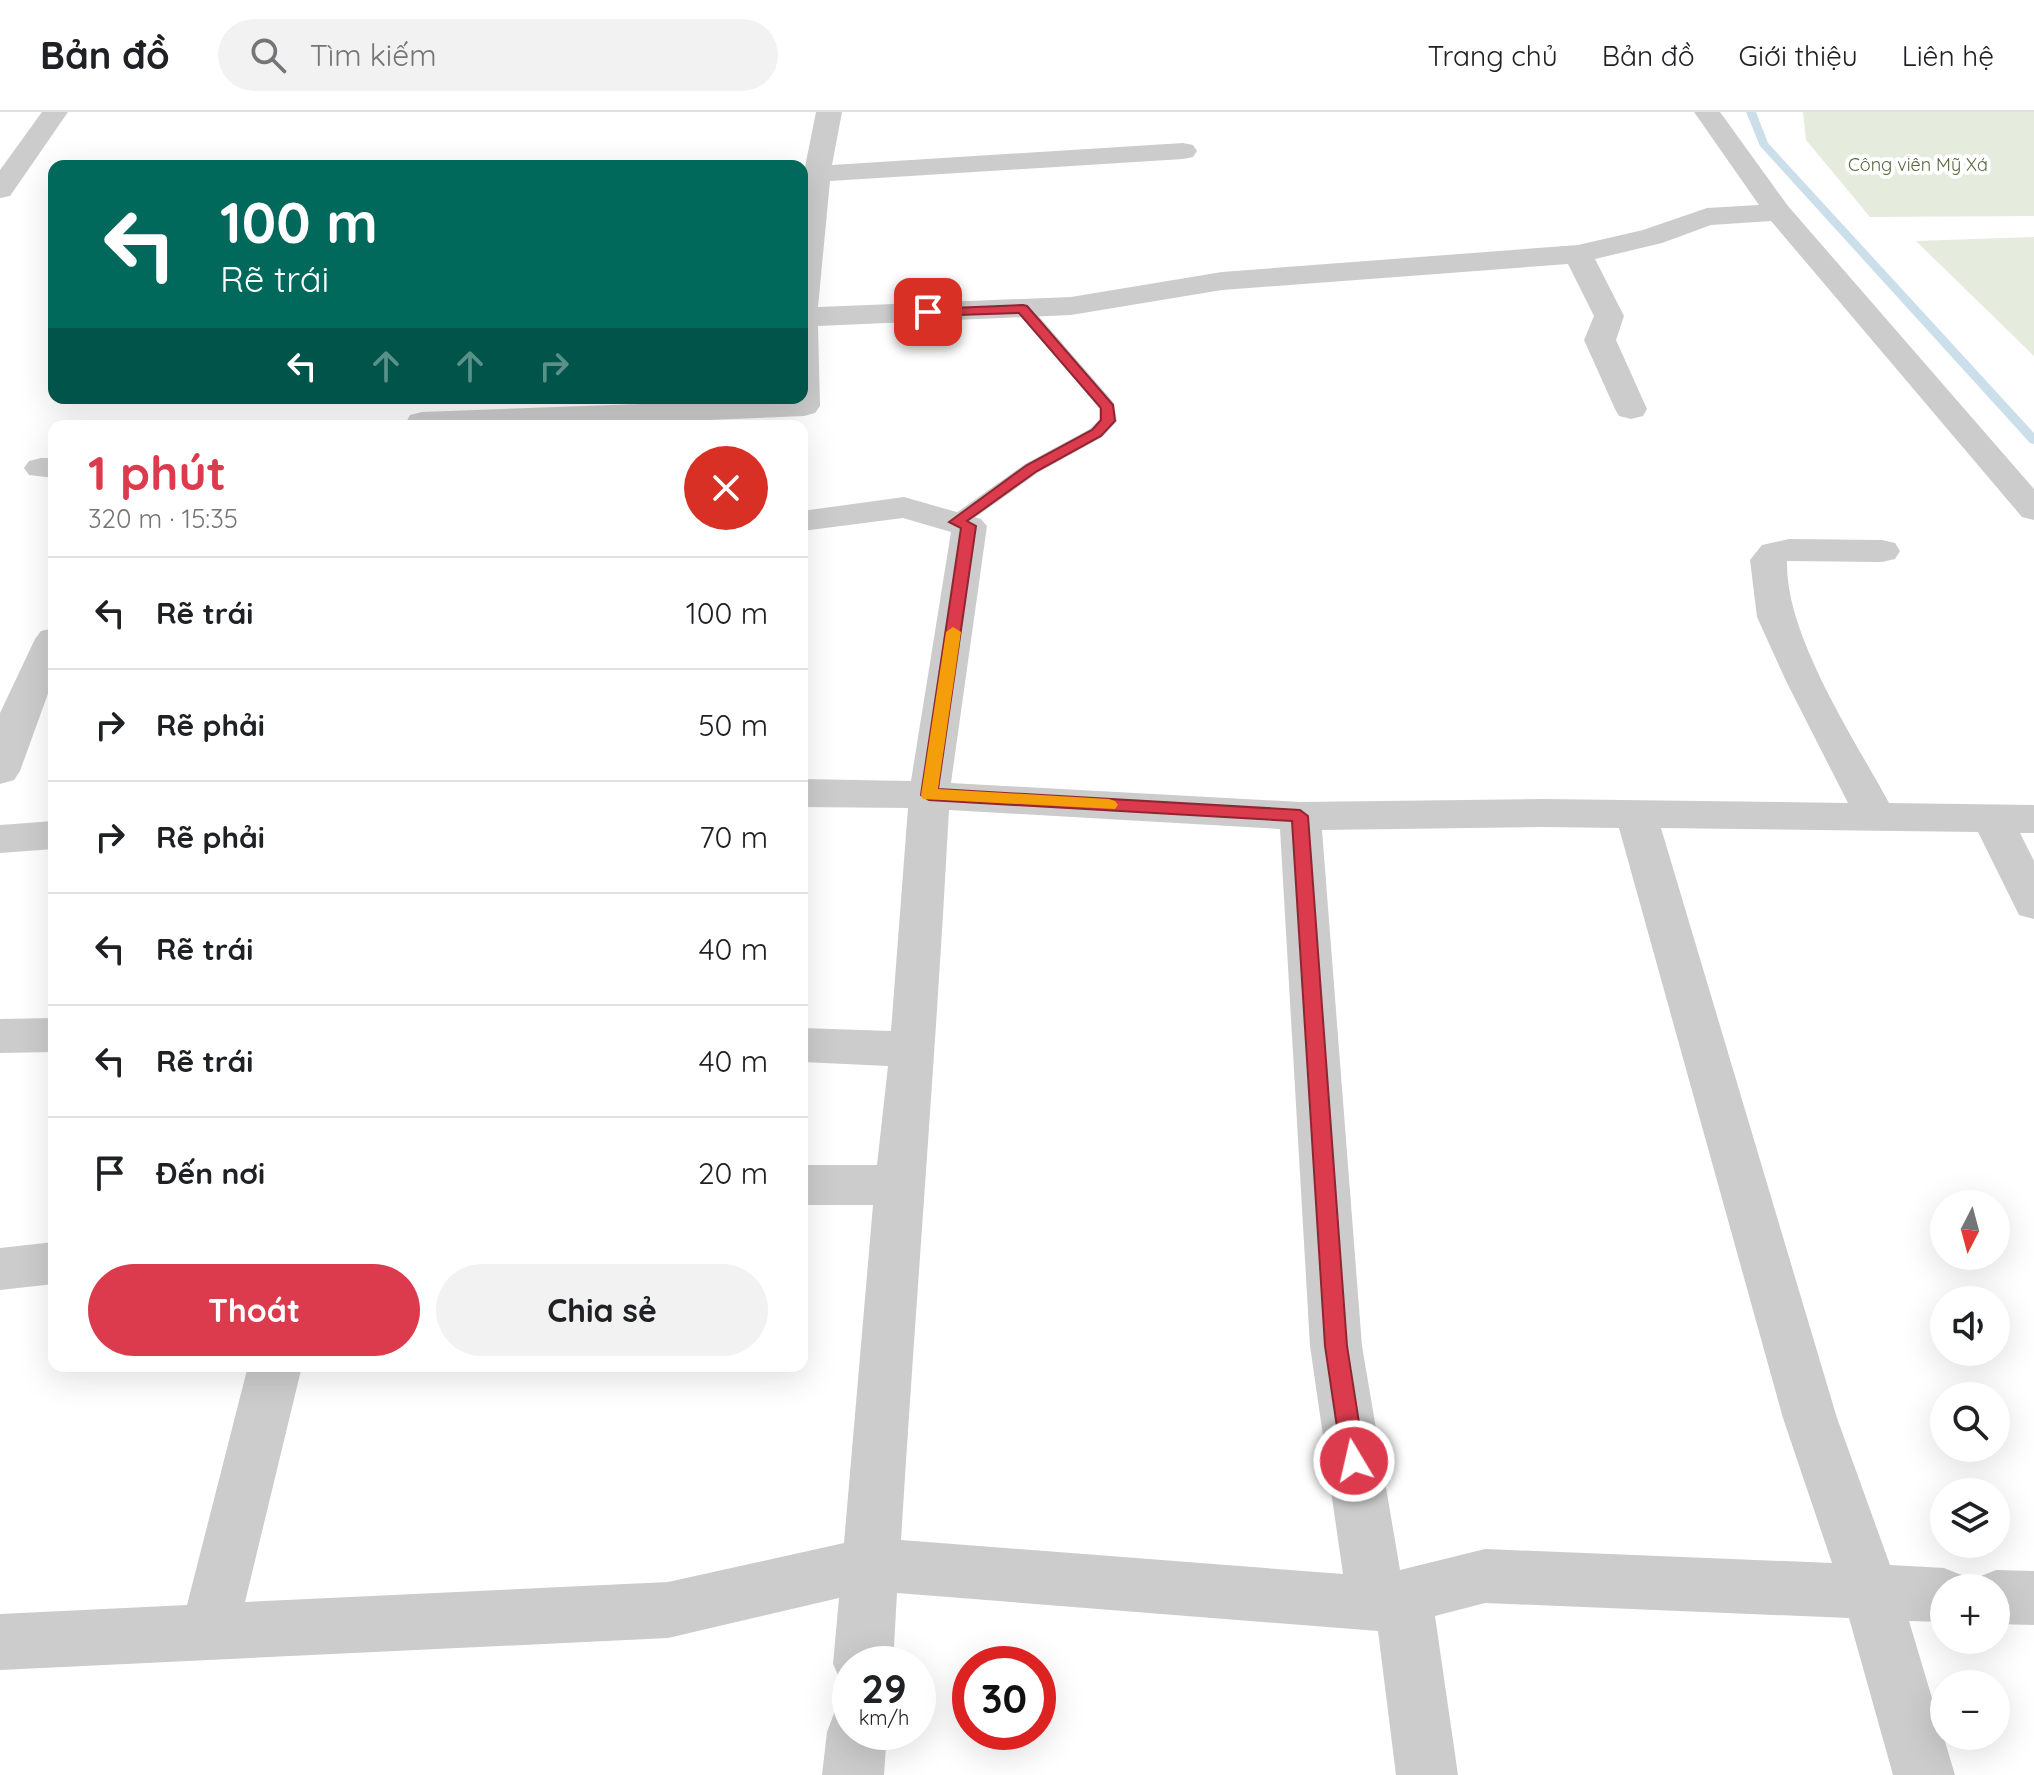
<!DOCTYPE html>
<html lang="vi">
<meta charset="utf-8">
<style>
:root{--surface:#fff;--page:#f2f2f2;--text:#202124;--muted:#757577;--line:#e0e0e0;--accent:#dc3b4d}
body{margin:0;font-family:Quicksand,sans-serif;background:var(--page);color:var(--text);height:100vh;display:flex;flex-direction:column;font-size:30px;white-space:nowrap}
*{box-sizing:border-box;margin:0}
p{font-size:26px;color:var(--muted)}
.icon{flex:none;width:44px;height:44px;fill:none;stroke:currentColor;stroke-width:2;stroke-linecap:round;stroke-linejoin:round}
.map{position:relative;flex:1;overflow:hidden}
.sheet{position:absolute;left:48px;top:308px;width:760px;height:952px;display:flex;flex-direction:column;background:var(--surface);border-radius:16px;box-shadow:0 8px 32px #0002}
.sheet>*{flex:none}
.banner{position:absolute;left:48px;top:48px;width:760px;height:244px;border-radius:16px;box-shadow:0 8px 32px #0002;background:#00695c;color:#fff;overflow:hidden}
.needle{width:52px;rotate:186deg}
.fabs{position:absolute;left:1930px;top:1078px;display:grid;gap:16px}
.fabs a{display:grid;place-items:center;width:80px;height:80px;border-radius:50%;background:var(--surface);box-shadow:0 8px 32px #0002;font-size:40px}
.speed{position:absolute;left:832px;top:1534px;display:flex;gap:16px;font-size:40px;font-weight:700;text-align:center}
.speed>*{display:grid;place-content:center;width:104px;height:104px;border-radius:50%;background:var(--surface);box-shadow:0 8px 32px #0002;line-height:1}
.speed small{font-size:20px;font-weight:400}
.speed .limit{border:12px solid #d22;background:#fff;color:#111}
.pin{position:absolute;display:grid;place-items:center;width:68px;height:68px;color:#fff;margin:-34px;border-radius:16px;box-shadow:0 4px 12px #0006}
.me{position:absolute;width:88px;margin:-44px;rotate:351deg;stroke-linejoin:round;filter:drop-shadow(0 0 6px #0008)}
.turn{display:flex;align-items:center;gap:28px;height:168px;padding:0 40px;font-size:36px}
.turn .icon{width:104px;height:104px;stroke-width:2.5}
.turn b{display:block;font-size:56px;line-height:68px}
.lanes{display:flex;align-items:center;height:76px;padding:0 40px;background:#0003;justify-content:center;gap:40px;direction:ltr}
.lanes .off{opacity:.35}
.round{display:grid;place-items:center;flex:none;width:84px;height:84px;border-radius:42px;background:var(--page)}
.summary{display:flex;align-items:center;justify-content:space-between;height:136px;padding:0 40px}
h1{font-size:48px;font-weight:700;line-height:60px;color:var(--accent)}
.cta{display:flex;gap:16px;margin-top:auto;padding:16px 40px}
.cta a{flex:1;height:92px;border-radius:48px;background:var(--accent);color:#fff;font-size:32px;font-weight:700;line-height:92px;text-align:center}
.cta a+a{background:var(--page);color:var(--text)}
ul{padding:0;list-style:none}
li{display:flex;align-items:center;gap:24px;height:112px;padding:0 40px;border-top:2px solid var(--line)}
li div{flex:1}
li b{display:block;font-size:30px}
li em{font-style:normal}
header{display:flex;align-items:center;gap:48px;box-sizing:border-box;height:112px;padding:0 40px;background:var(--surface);border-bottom:2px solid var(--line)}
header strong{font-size:38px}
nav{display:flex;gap:44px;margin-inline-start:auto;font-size:28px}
.search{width:560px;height:72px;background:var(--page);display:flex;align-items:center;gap:20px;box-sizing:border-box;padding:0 28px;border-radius:44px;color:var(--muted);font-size:30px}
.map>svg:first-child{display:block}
.green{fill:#e5ebdd}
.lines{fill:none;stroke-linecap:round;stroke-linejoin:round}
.stream{fill:#cbdfea;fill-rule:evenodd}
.service{fill:#ccc;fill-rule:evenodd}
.minor{fill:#ccc;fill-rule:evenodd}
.route{fill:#dc3b4d;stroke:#8f2632;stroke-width:2}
.slow{fill:#f59e0b}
.labels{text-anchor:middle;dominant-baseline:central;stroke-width:8;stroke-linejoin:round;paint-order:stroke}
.far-park-label{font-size:18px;fill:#54683e;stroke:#fff}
</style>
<header>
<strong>Bản đồ</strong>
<div class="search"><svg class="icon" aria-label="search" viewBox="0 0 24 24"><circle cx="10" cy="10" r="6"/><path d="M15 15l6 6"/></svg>Tìm kiếm</div>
<nav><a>Trang chủ</a><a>Bản đồ</a><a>Giới thiệu</a><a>Liên hệ</a></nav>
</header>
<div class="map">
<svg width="2034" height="1663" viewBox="0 0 2034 1663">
<rect width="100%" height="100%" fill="#fff"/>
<!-- green -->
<g class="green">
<path d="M1803,0H2034V104L1870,105L1806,28Z"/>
<path d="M2034,125V244L1916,129Z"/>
</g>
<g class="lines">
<!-- stream -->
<path class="stream" d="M1746,0H1756L1768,31L2034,321V332L2030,331L1760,34Z"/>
<!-- service -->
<path class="service" d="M1023,192L1029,193L1114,291L1117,309L1102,325L1039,360L963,414H949L946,410L949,406L1025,352L1090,317L1099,308V296L1015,197Z"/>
<!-- minor -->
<g class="minor">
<path d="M42,0H68L10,84L0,86V58Z"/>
<path d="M816,0H842L832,53L1183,31L1193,33L1197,39L1193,45L1183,47L830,69L818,195L1071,185L1222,160L1578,133L1643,118L1707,96L1759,93L1694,0H1720L1788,94L2034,377V408L2022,405L1771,109L1711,113L1662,131L1595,147L1624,204L1616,228L1647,297L1643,304L1631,307L1619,304L1615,297L1584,228L1594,204L1568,152L1222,178L1071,203L818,214L820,294L815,301L804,304L561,314H404L410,303L422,300L802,286V55H805Z"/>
<path d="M41,346H54V366L29,363L24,356L29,349Z"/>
<path d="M904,385L981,407L987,414L951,671L1300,690L1543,687L1848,691L1786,569L1757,505L1750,448L1762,433L1789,427L1882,428L1895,431L1900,439L1895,447L1882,450L1787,449C1785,523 1854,626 1889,691L2034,693V721H2020L2034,749V807L2019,803L1978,720L1661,716L1837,1306L1890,1453L1944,1456L1964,1464L1970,1476H1944V1510L1909,1509L1955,1663H1893L1849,1506L1485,1491L1435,1504L1458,1663H1396L1378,1519L897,1481L893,1552H850V1576L842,1572L833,1552L839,1486L668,1526L0,1558V1502L187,1493L248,1254H302L245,1490L668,1470L844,1431L873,1093H802V1053H877L888,954L802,950V916L891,919L908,696L802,695V667L911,669L951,420L903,406L802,419V399ZM949,698L1280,717L1310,1234L1343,1462L901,1428C916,1184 936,941 949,698ZM1543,715L1619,716L1783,1306L1832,1451L1485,1437L1400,1458L1362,1234L1322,718Z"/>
<path d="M54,516V565L20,659L14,668L0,672V601L35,527L41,519Z"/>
<path d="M54,709V737L0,741V713Z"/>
<path d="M54,906V940L0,941V907Z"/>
<path d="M54,1130V1172L0,1178V1136Z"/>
<path d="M1996,1458L2034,1459V1513L1996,1512V1476H1971L1976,1466Z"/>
<path d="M850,1593V1620H887L884,1663H822L827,1620L835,1599Z"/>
</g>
</g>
<!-- route -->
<path class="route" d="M1023,193L1027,194L1113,293L1115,309L1101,324L1037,359L967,409L976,414L938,677L1300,698L1308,704L1347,1234L1365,1349L1362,1356L1354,1359L1346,1356L1342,1349L1325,1234L1292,709L929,688L921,683L961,416L949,410L1027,353L1092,318L1101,308V296L1019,201L928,204L922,200L928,197Z"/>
<!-- slow -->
<path class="slow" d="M953,515L961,520L938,677L1109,687L1115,689L1118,693L1115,697L923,687L921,683L946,520Z"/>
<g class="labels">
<!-- far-park labels -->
<g class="far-park-label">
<text x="1918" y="52">Công viên Mỹ Xá</text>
</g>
</g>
</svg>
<div class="fabs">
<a><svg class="needle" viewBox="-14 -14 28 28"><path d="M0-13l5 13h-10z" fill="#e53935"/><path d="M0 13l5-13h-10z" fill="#757577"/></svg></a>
<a><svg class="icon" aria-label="sound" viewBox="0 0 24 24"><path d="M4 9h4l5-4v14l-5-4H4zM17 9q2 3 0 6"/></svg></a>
<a><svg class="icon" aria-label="search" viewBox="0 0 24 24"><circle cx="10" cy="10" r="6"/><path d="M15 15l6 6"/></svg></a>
<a><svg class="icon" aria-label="layers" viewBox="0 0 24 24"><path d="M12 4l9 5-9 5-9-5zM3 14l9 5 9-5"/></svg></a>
<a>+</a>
<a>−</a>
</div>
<div class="speed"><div>29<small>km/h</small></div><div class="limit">30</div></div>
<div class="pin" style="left:928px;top:200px;background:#d93025"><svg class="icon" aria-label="arrive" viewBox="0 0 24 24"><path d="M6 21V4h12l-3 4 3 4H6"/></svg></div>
<svg class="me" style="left:1354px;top:1349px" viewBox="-20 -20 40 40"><circle r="17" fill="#dc3b4d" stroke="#fff" stroke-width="3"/><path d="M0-11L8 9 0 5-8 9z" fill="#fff"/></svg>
<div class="banner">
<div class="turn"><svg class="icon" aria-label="left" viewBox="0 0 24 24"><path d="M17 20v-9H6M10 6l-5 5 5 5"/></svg><div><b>100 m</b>Rẽ trái</div></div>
<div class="lanes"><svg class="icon" aria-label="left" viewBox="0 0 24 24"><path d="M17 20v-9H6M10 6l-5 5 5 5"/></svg><svg class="icon off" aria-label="ahead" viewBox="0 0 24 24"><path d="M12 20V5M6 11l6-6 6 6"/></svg><svg class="icon off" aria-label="ahead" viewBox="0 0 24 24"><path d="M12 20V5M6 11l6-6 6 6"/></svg><svg class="icon off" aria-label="right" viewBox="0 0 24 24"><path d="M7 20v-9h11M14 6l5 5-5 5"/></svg></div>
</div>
<section class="sheet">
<div class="summary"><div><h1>1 phút</h1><p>320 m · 15:35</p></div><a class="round" style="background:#d93025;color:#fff"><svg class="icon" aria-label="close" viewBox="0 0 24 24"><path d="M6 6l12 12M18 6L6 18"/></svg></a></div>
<ul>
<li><svg class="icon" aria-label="left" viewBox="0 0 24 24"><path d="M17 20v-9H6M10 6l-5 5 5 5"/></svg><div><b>Rẽ trái</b></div><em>100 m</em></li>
<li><svg class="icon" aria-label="right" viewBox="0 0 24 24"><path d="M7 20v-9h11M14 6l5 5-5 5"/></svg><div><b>Rẽ phải</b></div><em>50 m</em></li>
<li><svg class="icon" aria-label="right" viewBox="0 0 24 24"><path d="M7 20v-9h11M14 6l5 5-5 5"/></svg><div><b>Rẽ phải</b></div><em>70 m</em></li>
<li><svg class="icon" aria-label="left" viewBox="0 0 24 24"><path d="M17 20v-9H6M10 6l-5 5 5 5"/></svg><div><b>Rẽ trái</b></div><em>40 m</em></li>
<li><svg class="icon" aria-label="left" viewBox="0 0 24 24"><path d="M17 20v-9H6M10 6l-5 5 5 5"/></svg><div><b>Rẽ trái</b></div><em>40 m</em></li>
<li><svg class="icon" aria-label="arrive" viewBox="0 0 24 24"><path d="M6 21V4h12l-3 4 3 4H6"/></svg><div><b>Đến nơi</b></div><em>20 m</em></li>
</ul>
<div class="cta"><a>Thoát</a><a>Chia sẻ</a></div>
</section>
</div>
